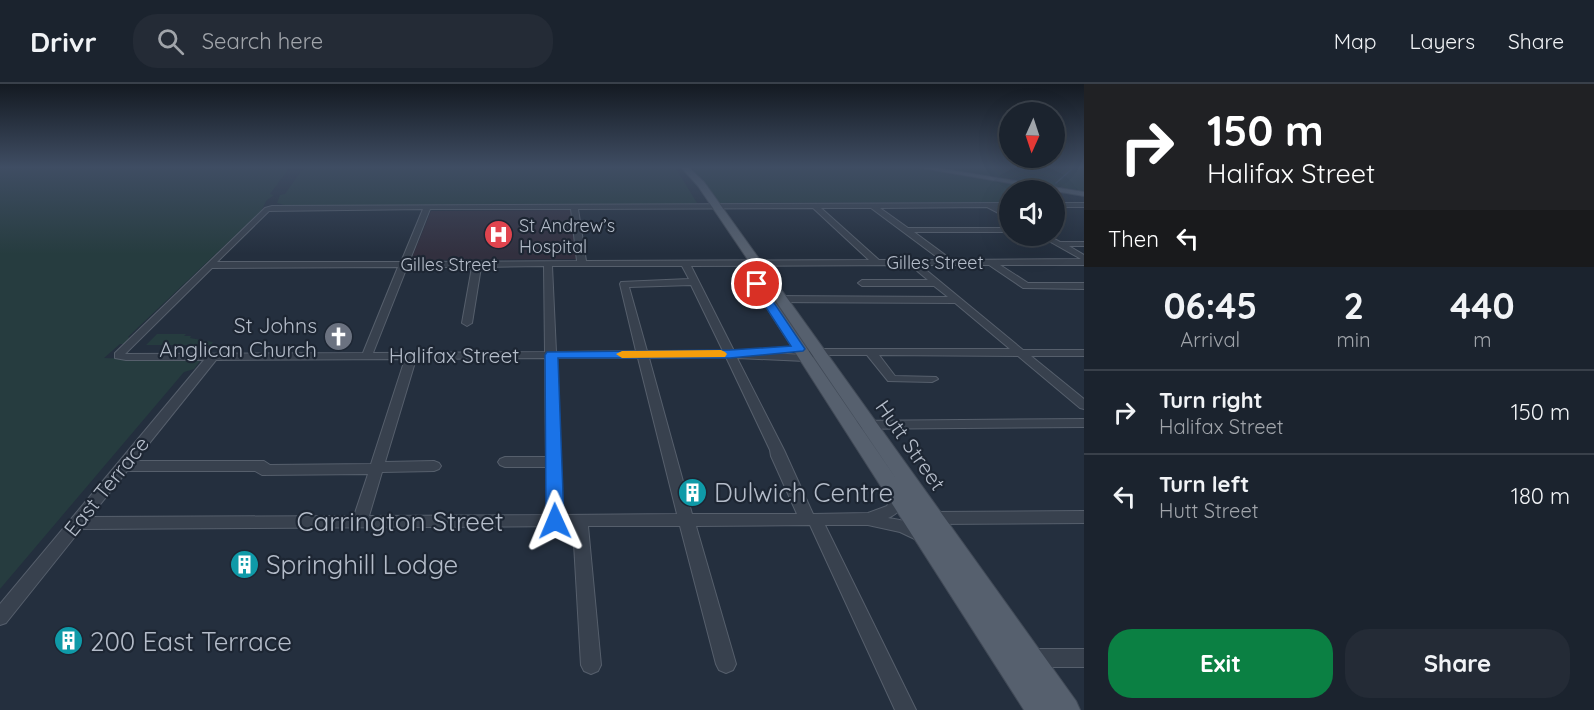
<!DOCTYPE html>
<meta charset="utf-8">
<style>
:root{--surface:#1b232e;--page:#242b36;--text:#f1f3f6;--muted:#a0a4aa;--line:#39404a;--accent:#0b8043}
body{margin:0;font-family:Quicksand,sans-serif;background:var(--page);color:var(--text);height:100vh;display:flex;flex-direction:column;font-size:22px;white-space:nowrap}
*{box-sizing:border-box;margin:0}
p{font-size:20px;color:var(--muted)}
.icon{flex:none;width:33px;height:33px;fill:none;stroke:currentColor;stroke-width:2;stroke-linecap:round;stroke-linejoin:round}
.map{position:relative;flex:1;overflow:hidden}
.drawer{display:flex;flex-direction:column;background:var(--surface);width:510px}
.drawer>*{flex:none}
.hud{background:#202124;color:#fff;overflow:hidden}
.needle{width:39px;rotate:183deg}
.tools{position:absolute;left:999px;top:18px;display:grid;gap:12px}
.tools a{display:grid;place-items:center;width:66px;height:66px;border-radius:50%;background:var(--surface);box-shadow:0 6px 24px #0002,0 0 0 2px var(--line);font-size:30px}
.pin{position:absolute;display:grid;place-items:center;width:51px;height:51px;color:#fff;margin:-26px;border:3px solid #fff;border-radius:50%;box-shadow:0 2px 6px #0007}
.me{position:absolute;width:66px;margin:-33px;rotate:359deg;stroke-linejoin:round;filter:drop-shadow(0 0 4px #0008)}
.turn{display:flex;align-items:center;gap:21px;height:126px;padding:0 24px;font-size:27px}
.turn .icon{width:78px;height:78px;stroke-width:2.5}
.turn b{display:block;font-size:42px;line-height:51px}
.then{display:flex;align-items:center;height:57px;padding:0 24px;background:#0003;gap:12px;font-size:22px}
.eta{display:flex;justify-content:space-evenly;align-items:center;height:102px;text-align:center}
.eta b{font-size:36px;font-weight:700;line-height:42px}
.cta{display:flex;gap:12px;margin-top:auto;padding:12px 24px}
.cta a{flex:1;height:69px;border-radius:24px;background:var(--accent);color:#fff;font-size:24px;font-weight:700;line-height:69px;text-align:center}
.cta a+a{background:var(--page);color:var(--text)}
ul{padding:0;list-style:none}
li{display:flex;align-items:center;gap:18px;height:84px;padding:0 24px;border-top:2px solid var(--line)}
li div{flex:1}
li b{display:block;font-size:22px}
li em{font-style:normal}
header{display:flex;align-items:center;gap:36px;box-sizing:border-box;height:84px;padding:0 30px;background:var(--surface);border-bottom:2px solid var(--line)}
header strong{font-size:28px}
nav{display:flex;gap:33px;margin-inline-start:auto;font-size:21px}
.search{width:420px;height:54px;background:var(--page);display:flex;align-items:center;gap:15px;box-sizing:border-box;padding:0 21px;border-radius:24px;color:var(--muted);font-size:22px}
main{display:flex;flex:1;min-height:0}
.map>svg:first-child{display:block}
.medical{fill:#32303f}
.green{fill:#263c3f}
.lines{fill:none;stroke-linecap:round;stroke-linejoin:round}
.stream{stroke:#394c67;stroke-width:1.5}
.minor-casing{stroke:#565f6c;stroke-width:2}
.major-casing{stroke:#414a57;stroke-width:2}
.minor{fill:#38414e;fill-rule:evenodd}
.major{fill:#56606e;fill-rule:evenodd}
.route{fill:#1a73e8;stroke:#114b97;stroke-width:1.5}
.slow{fill:#f59e0b}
.labels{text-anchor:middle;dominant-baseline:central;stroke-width:4.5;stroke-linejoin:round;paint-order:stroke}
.far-poi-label{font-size:18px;fill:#b4bcc9;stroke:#1d2633;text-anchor:start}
.far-street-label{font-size:18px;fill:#b4bcc9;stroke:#1d2633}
.poi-label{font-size:21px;fill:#b4bcc9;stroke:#1d2633;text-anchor:end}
.street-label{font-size:21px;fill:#b4bcc9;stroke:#1d2633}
.near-poi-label{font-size:26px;fill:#b4bcc9;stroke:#1d2633;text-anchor:start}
.near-street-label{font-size:26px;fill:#b4bcc9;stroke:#1d2633}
</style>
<header>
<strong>Drivr</strong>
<div class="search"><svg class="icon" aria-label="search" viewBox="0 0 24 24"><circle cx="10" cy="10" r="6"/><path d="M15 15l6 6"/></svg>Search here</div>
<nav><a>Map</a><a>Layers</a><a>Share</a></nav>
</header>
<main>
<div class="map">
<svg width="1084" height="626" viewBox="0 0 1084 626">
<rect width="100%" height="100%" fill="#242f3e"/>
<!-- medical -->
<path class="medical" d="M571,126L578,175L411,176L431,127Z"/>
<!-- green -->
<g class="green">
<path d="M0,83H290L270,110L274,111L266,117L262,126L128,253L130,254L124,260H120L104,274L200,277L194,285L184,288L0,505Z"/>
<path d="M304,83H675L697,119H692V121L288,122L277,119L280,111L285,110Z"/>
<path d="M691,83H908L1054,106H1010L1009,118L720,119L716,118Z"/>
<path d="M937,83H1084V107Z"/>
<path d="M157,250H186L184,252H191L190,254L213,258L211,261H146Z"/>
</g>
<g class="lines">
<!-- stream -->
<path class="stream" d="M1056,99L1074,83"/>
<defs>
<g id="minor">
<path d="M1010,119V123H997L1010,130V135L987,123L880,124L908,144H1010V148H914L952,176L1081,175L1040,152H1049L1060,158H1084V162H1069L1084,171V181H1000L1028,199H1084V205L1023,204L989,181H920L1023,266H1084V272H1031L1084,315V325L1080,324L1018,272L879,271L895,292L936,293L938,295L932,298L888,297L867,271H817L805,277L737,274L784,366L813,430L868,429L887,422L892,409L897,408L902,409L904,413C901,425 899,429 888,434C901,436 922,439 929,452L927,456L921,458L900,448L868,441H825L916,626H895L810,441L696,442L736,580L733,586L726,589L719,586L716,580L680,442H588L601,581L598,587L591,590L584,587L581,581L573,442L81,445L6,539L0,541V520L204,276H126L115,274V269L265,124L272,122ZM813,124L869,176L586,177L578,125ZM821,124H871L941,176H879ZM423,125L401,178H217L269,127ZM430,125H571L577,177L409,178ZM910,181L928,196H862L858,199L862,202H934L948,213L767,212L762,215L767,218L955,219L1010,265H812L804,271L734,267L691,182ZM544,182L545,268L373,269L407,183H472L462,239L467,242L472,239L481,183ZM552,182H682L689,195L621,198L620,200L636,267L556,268ZM398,183L363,269L125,270L212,184ZM691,201L723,267H647L629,203ZM726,273L770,366L771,372L797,430H692L649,274ZM545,274L546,373H505L500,375L498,378L500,381L505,383H547V431L369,432L382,388L434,387L439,385L441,382L439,379L434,377L385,378L416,275ZM556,274H638L677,430L562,431ZM405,275L371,380L270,381L264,377H135L216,276ZM127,387H255L262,391L368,390L354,432L90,433Z"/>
<rect x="1054" y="119" width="30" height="4"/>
<path d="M1084,335V343L849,345L843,341L849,337Z"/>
<path d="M1084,427V439L933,440L928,438L925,434L928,430L933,428Z"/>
<path d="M1031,565H1084V583H1031L1024,580L1022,574L1024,568Z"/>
</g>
<g id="major">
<path d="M681,83H688L704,98L1076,617L1080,626H1024L740,182L741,180H749L897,396L698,102Z"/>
<path d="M916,83H931L1084,108V112Z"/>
</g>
</defs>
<!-- minor casing -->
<use href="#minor" class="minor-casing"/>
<!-- major casing -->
<use href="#major" class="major-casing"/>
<!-- minor -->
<use href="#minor" class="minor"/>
<!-- major -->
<use href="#major" class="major"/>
</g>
<!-- sky -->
<linearGradient id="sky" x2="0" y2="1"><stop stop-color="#141a22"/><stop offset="0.49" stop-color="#3f4d63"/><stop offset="1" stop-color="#3f4d63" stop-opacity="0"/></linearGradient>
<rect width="1084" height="170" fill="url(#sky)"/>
<!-- route -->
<path class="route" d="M753,198H760L805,265L803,267L730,274H558L564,437L561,441L555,443L549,441L546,437L545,271L547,268L730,266L791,262L751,200Z"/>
<!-- slow -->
<path class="slow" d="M721,266L725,268L727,270L725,273L622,274L616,270L622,267Z"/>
<!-- icons -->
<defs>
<symbol id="hospital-disc" viewBox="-11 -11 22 22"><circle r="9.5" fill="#e0444e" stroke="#1d2633"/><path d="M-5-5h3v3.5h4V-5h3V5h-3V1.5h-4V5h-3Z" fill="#fff"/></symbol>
<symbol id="church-disc" viewBox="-11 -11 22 22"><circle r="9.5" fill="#6b7280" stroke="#1d2633"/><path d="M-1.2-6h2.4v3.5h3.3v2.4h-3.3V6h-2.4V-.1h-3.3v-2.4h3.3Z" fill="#fff"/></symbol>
<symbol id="building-disc" viewBox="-11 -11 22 22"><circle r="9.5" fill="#0f9aa8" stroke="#1d2633"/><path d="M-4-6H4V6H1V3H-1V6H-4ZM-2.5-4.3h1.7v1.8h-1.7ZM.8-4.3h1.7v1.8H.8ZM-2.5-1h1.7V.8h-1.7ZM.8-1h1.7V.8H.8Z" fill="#fff"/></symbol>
</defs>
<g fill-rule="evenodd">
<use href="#hospital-disc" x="482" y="134" width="33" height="33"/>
<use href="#church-disc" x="322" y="236" width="33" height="33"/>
<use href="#building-disc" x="676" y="392" width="33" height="33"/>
<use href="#building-disc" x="228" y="464" width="33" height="33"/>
<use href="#building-disc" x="52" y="540" width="33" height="33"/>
</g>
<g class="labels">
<!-- far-poi labels -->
<g class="far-poi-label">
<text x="519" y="141">St Andrew’s<tspan x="519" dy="21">Hospital</tspan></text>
</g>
<!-- far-street labels -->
<g class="far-street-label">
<text x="935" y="178">Gilles Street</text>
<text x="449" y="180">Gilles Street</text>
</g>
<!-- poi labels -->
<g class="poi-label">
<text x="317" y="241">St Johns<tspan x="317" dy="24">Anglican Church</tspan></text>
</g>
<!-- street labels -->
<g class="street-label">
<text x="454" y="271">Halifax Street</text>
<text transform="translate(911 361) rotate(55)">Hutt Street</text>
<text transform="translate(106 402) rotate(-51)">East Terrace</text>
</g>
<!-- near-poi labels -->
<g class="near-poi-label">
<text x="714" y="408">Dulwich Centre</text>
<text x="266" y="480">Springhill Lodge</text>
<text x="90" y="557">200 East Terrace</text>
</g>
<!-- near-street labels -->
<g class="near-street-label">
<text x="400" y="437">Carrington Street</text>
</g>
</g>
</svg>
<div class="tools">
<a><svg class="needle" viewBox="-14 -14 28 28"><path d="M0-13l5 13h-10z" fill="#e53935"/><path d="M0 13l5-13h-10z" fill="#a0a4aa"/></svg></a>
<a><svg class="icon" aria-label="sound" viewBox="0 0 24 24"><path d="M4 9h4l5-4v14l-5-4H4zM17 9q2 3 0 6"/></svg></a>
</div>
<div class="pin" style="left:757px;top:200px;background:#d93025"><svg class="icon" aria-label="arrive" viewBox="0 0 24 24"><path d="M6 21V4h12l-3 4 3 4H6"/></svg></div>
<svg class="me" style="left:555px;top:437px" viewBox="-20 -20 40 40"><path d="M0-17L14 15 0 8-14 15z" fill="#1a73e8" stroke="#fff" stroke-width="4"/></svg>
</div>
<section class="drawer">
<div class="hud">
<div class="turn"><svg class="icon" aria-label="right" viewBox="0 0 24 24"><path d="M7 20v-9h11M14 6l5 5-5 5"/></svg><div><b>150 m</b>Halifax Street</div></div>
<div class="then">Then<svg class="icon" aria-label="left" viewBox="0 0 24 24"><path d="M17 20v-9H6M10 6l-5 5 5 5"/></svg></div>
</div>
<div class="eta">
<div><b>06:45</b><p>Arrival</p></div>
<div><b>2</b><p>min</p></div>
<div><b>440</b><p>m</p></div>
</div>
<ul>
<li><svg class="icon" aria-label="right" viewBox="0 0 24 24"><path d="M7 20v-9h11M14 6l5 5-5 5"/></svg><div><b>Turn right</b><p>Halifax Street</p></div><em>150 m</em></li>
<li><svg class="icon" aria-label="left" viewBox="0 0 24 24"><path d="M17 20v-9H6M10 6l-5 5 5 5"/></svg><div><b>Turn left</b><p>Hutt Street</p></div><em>180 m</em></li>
</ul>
<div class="cta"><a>Exit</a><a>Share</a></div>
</section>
</main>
